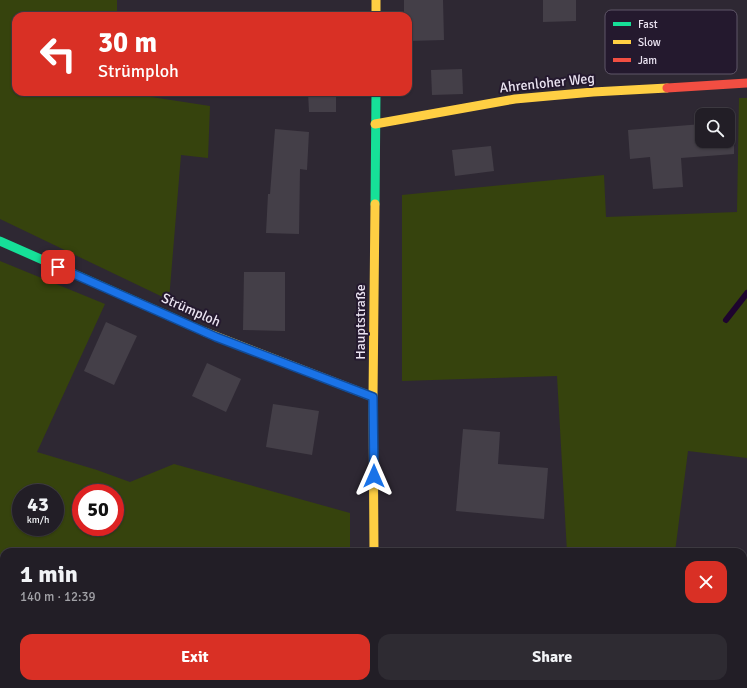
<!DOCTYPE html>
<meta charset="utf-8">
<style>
:root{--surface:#221e26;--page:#2e2b32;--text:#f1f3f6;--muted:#a2a2a7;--line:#3f3c43;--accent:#d93025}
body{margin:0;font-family:Signika,sans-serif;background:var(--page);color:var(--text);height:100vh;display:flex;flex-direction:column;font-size:15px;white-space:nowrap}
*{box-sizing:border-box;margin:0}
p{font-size:13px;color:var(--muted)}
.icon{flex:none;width:22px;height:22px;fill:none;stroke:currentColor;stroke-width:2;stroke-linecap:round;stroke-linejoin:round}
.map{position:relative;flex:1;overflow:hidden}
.sheet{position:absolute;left:0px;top:548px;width:747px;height:140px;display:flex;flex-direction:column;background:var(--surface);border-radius:12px 12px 0 0;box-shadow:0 1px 3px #0004,0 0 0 1px var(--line)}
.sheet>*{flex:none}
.hud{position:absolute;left:12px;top:12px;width:400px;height:84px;border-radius:12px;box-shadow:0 1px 3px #0004,0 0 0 1px var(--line);background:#d93025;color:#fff;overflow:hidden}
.controls{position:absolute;left:695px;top:108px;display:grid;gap:8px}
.controls a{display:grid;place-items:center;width:40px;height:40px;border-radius:8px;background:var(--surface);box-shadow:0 1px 3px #0004,0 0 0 1px var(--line);font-size:20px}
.speed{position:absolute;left:12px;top:484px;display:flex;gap:8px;font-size:20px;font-weight:700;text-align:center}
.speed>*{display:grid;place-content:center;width:52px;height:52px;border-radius:50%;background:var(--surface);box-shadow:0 1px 3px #0004,0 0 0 1px var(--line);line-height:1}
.speed small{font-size:10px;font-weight:400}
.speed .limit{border:6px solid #d22;background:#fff;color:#111}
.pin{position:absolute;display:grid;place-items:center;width:34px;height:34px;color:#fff;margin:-17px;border-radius:8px;box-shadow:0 2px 6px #0006}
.me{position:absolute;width:44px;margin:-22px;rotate:0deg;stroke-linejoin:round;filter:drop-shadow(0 0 3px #0008)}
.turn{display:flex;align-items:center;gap:14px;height:84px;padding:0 20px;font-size:18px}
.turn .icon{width:52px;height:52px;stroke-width:2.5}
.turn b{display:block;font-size:28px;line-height:34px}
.round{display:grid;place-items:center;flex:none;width:42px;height:42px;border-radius:12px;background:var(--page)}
.headline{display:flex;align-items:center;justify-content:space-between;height:68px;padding:0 20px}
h1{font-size:24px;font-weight:700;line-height:30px}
.button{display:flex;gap:8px;margin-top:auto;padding:8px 20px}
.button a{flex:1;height:46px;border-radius:12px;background:var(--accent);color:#fff;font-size:16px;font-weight:700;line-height:46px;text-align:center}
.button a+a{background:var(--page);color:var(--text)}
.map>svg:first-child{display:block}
.green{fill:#36430d;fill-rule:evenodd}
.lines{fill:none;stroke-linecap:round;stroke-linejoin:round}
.stream{stroke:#1e042f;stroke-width:6}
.building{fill:#443f48}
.fast{stroke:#16e098;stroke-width:9}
.slow{stroke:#ffcf43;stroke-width:9}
.jam{stroke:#f24e42;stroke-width:9}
.route-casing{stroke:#114b97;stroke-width:10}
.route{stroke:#1a73e8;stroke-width:7}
.labels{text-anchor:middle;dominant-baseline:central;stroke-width:4;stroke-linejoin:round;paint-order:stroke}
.street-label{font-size:14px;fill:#eae3f1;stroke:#24192e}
.key{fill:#24192e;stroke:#5f5668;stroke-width:1}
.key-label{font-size:11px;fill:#eae3f1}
</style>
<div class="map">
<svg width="747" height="688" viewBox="0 0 747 688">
<rect width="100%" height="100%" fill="#2e2833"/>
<!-- green -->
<g class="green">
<path d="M0,0H117V16H16V92H119L210,106L208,158L181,155L169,300L0,219Z"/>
<path d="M739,98H747V458L688,451L675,552H567L557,376L402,381V195L604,175L606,217L737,212Z"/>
<path d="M0,261L105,304L37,452L97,470L130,482L174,464L350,513V552H4V684H348V688H0ZM21,493H55V527H21ZM81,493H115V527H81Z"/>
</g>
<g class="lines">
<!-- stream -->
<path class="stream" d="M726,320L747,293"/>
</g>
<!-- building -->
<g class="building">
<path d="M404,0H443L444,40L408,41V16H404Z"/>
<path d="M543,0H576V21L543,22Z"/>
<path d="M462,69L463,94L432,95L431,70Z"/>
<path d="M308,92H336V112H309Z"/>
<path d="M702,124V141H734V154L681,158L683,187L653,189L650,157L630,159L628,130Z"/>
<path d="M275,129L309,132L307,170L300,169L299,234L266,233L268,194H270Z"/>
<path d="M491,146L494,171L455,176L452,150Z"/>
<path d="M244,272H285V331L243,330Z"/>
<path d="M106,322L137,336L114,385L84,371Z"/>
<path d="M207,363L241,379L226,412L192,396Z"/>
<path d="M273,404L319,411L312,455L266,447Z"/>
<path d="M463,429L500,432L498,464L548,468L544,519L456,511Z"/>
</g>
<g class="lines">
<!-- fast -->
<g class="fast">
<path d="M375,204L376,92"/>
<path d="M0,241L205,332"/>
<path d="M374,684V688"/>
</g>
<!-- slow -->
<g class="slow">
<path d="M376,0V16"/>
<path d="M375,124L515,99L593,92L667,88"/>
<path d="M205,332L373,397"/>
<path d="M374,552L373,397L375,204"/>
</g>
<!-- jam -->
<path class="jam" d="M667,88L747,83"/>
</g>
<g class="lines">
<defs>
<path id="route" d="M58,267L216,337L373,397L374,476"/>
</defs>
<!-- route casing -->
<use href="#route" class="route-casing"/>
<!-- route -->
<use href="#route" class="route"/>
</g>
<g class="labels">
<!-- street labels -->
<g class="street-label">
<text transform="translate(547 83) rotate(-6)">Ahrenloher Weg</text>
<text transform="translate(191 310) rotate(24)">Strümploh</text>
<text transform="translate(360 322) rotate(-90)">Hauptstraße</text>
</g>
</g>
<!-- legend -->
<rect x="605" y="10" width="132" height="64" rx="6" class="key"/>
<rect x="613" y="22" width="18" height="4" fill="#16e098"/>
<rect x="613" y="40" width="18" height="4" fill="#ffcf43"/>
<rect x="613" y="58" width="18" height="4" fill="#f24e42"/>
<g class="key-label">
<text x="638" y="28">Fast</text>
<text x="638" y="46">Slow</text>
<text x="638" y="64">Jam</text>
</g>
</svg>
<div class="controls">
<a><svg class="icon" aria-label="search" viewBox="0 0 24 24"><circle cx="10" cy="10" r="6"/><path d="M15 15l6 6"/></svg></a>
</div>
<div class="speed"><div>43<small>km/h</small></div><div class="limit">50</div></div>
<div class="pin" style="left:58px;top:267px;background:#d93025"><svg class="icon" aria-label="arrive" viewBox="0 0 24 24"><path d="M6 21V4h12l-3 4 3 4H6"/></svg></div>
<svg class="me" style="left:374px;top:476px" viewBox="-20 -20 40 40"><path d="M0-17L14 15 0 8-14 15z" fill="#1a73e8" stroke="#fff" stroke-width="4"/></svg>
<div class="hud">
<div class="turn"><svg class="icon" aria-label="left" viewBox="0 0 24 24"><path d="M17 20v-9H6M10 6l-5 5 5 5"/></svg><div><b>30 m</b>Strümploh</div></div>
</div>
<section class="sheet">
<div class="headline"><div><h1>1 min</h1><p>140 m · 12:39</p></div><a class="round" style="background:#d93025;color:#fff"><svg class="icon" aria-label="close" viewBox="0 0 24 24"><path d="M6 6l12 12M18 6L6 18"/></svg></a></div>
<div class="button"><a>Exit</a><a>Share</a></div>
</section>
</div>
